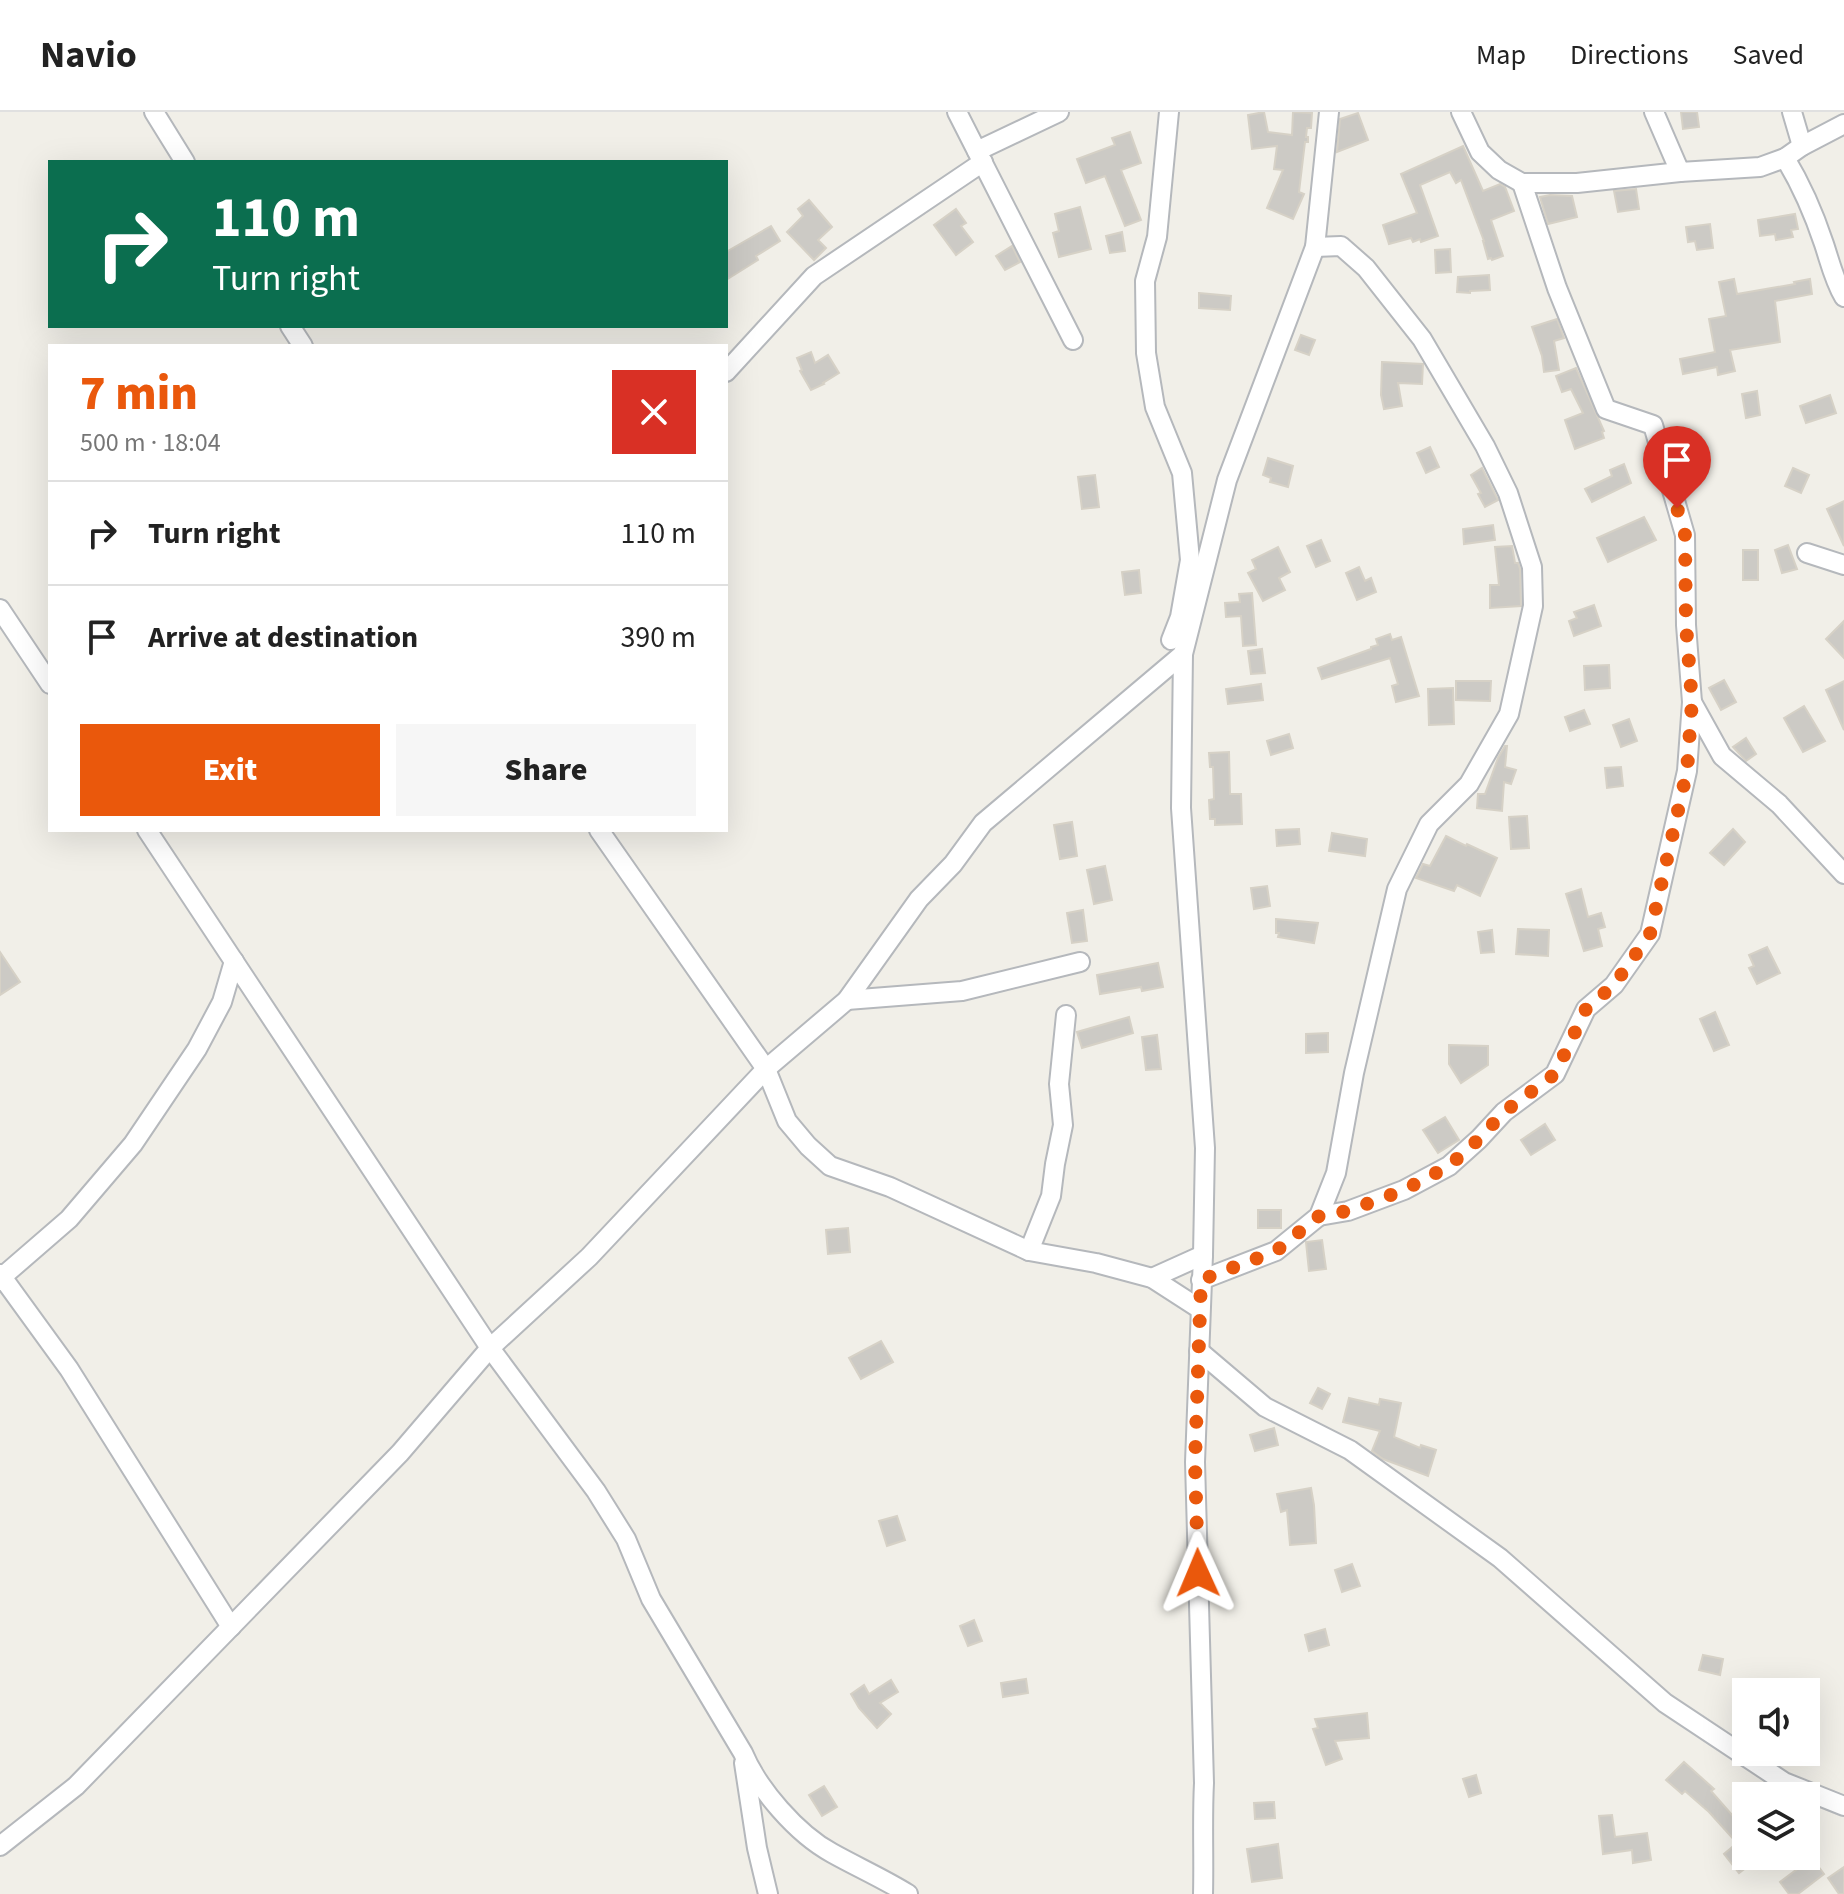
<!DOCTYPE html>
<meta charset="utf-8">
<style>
:root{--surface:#fff;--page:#f6f6f6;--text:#222;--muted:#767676;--line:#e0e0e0;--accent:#ea580c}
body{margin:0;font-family:"Source Sans 3",sans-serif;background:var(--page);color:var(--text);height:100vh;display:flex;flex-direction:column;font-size:30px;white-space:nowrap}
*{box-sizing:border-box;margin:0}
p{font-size:26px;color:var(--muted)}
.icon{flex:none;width:44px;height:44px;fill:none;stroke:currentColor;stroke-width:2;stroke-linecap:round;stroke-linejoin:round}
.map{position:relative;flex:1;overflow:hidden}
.drawer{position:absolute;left:48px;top:232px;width:680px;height:488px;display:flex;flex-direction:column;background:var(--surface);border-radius:0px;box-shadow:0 8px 32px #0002}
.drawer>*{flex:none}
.banner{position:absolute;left:48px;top:48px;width:680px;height:168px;border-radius:0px;box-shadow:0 8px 32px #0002;background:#0b6e4f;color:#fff;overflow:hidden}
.controls{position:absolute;left:1732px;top:1566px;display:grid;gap:16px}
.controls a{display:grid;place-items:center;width:88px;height:88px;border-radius:0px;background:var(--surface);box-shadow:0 8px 32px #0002;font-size:40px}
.pin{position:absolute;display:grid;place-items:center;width:68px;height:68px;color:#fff;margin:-82px -34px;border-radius:50% 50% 50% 0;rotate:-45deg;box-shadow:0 0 8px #0007}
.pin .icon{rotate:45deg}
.me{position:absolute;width:88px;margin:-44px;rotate:359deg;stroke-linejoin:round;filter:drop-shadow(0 0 6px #0008)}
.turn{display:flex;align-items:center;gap:28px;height:168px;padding:0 32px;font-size:36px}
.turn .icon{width:104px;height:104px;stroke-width:2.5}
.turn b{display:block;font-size:56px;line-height:68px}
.round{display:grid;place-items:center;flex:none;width:84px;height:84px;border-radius:0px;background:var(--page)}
.overview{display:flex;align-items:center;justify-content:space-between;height:136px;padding:0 32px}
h1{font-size:48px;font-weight:800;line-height:60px;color:var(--accent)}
.action{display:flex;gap:16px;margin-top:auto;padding:16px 32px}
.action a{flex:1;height:92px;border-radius:0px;background:var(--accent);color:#fff;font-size:32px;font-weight:800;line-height:92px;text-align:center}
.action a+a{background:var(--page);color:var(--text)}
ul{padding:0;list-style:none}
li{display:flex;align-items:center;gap:24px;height:104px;padding:0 32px;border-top:2px solid var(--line)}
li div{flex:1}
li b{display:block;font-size:30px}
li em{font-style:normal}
header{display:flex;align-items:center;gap:48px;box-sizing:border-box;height:112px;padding:0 40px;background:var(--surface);border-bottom:2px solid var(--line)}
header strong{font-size:38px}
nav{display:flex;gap:44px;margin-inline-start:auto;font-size:28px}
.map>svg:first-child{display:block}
.building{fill:#cccac5;stroke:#d6d1c6;stroke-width:2}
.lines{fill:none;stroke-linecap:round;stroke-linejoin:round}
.minor-casing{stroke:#b5b8bc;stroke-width:22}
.minor{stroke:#fff;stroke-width:18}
.route{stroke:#ea580c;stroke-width:14;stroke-dasharray:0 25.2}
</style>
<header>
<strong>Navio</strong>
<nav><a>Map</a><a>Directions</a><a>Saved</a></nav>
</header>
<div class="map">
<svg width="1844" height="1782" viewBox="0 0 1844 1782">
<rect width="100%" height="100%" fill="#f1efe8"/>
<!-- building -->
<g class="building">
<path d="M1264,0L1268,20L1292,23L1293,0L1312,1L1311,16H1307L1306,25H1308V30H1305L1299,80L1304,82L1293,107L1267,96L1283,58L1274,57L1277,34L1252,37L1248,3Z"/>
<path d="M1681,0H1697L1699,15L1683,17Z"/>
<path d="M1358,1L1368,28L1337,40L1340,7Z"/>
<path d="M1130,20L1141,51L1121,58L1141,108L1125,114L1105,64L1086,71L1077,47L1115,33L1112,26Z"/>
<path d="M1463,34L1483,79L1500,72L1505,75L1514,99L1491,108L1503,144L1492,148L1491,146L1488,147L1483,129H1484L1461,68L1456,71L1450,60L1420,73L1438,124L1421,130L1420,127L1413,130L1411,126L1389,132L1383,113L1417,101L1401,62Z"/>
<path d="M1636,77L1639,97L1618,100L1614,79Z"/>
<path d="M1550,83L1572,84L1577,105L1548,112L1540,85Z"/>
<path d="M809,88L832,115L818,128L826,136L814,148L787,120L803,104L798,97Z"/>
<path d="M1080,95L1091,137L1059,145L1053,121L1059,119L1055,102Z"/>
<path d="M956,97L966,111L961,114L973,130L956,143L934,113Z"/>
<path d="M1795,102L1798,117L1791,118L1793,125L1776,128L1775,122L1760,124L1758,108Z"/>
<path d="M1710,112L1713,136L1697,138L1695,129L1688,130L1686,115Z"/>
<path d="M771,114L780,129L756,144L758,148L726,168V140Z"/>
<path d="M1122,120L1125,139L1110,141L1106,124Z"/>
<path d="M1012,134L1020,150L1005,158L996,144Z"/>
<path d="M1450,137L1451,160L1436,161L1435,138Z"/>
<path d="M1489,163L1490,178L1470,179V181L1457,180L1458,165Z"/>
<path d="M1734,167L1737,182L1795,172L1794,170L1810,167L1812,182L1775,189L1780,230L1730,238L1735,259L1718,263L1717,255L1683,262L1680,247L1715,240L1709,207L1726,204L1719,170Z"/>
<path d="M1199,181L1231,184L1230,198L1199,196Z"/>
<path d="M1557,207L1564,226L1554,229L1559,258L1544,260L1542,244L1532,215Z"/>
<path d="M1301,223L1315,228L1309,243L1295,238Z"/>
<path d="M811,240L815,251L828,243L839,261L823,271L824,272L811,278L800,259L802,258L797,246Z"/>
<path d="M1382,250L1423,252L1422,272L1398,271L1402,294L1384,297L1381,283Z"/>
<path d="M1576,256L1604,319L1602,320L1604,326L1575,337L1565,308L1583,301L1571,277L1562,280L1556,264Z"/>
<path d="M1757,279L1760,303L1746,306L1742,282Z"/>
<path d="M1830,283L1836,301L1806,311L1800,294Z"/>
<path d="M1430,335L1439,355L1426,361L1417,341Z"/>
<path d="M1268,346L1293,354L1288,375L1270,370L1271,366L1263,363Z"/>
<path d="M1624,352L1631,371L1592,390L1585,377L1612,364L1610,358Z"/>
<path d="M1482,356L1498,388L1485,395L1478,382L1481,381L1471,363Z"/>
<path d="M1793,356L1809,363L1801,381L1785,374Z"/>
<path d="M1095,363L1099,395L1082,397L1078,365Z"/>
<path d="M1844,389V434L1827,397Z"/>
<path d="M1644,405L1656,428L1608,450L1597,426Z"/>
<path d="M1493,413L1495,428L1464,432L1463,417Z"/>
<path d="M1321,428L1330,449L1316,455L1307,434Z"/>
<path d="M1788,433L1797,457L1782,461L1775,438Z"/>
<path d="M1512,434L1515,451H1518L1520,457L1521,494L1490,496V473H1499L1495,435Z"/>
<path d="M1278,435L1290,460L1279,466L1285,478L1263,489L1248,461L1256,457L1252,448Z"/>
<rect x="1743" y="438" width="15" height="30"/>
<path d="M1359,455L1365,469L1371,466L1376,480L1357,488L1346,461Z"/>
<path d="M1139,458L1141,481L1125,483L1122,460Z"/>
<path d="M1252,481L1256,533L1243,534L1241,504L1226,505L1225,491L1240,490L1239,482Z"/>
<path d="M1594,493L1601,514L1574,524L1569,509L1577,506L1574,500Z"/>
<path d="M1844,509V546L1826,527Z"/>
<path d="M1390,522L1392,528L1401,525L1419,584L1396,590L1392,574L1398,572L1390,546L1322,567L1318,556L1371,537V535L1378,533L1376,527Z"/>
<path d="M1262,537L1265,561L1251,562L1248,539Z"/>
<path d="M1609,553L1610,576L1585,578L1584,554Z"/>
<path d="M1724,568L1736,590L1721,598L1709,576Z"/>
<path d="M1456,569H1491L1490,589L1456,588Z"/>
<path d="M1844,569V618L1826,578Z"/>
<path d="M1261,572L1263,588L1228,592L1226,577Z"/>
<path d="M1453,576L1454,612L1429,613L1428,577Z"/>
<path d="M1804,594L1825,629L1803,640L1784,606Z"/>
<path d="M1584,598L1590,612L1570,619L1565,605Z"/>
<path d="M1629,607L1637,629L1621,635L1613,613Z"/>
<path d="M1289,622L1293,636L1271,643L1267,629Z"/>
<path d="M1746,626L1756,642L1746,649L1733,635Z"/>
<path d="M1505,634H1507L1505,655L1516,658L1511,672L1504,670L1502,699L1477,696L1478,682H1485L1498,646Z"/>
<path d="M1229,640L1230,682H1241L1242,712L1215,713V707H1210L1209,688L1214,687L1213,655H1210L1209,641Z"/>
<path d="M1621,655L1623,674L1607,676L1605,656Z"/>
<path d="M1527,704L1529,736L1511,737L1509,705Z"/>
<path d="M1072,710L1077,744L1060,747L1054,713Z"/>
<path d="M1299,717L1300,732L1277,734L1276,718Z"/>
<path d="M1733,717L1745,730L1724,753L1710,741Z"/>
<path d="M1332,721L1367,727L1365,744L1329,739Z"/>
<path d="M1446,724L1466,734L1467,732L1497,746L1480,784L1457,773L1454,779L1416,766L1423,752L1430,754Z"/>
<path d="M1105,754L1112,788L1094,792L1087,758Z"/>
<path d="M1267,774L1270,794L1254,797L1251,776Z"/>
<path d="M1581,777L1588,805L1601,801L1605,815L1598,817L1602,834L1584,839L1566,782Z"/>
<path d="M1083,798L1087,829L1072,831L1067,801Z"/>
<path d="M1276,807L1318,811L1314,831L1278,825L1279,821H1276Z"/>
<path d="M1518,817L1549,818L1548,844L1516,842Z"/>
<path d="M1492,818L1494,840L1481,841L1478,820Z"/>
<path d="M1767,835L1780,861L1757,872L1749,856L1754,854L1749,843Z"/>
<path d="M0,840L20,870L0,883Z"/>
<path d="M1158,851L1163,875L1142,879L1141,875L1100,882L1097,863Z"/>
<path d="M1715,900L1729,933L1714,939L1700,907Z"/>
<path d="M1129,905L1133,921L1082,936L1077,920Z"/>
<path d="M1328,921V940L1306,941V922Z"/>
<path d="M1157,923L1161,957L1146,958L1142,925Z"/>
<path d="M1449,933L1488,934V953L1461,971L1449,952Z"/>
<path d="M1445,1005L1459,1028L1438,1041L1423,1018Z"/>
<path d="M1545,1012L1555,1028L1531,1043L1521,1028Z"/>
<rect x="1258" y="1098" width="23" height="18"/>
<path d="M848,1116L850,1140L828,1142L826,1118Z"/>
<path d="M1322,1128L1326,1157L1309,1159L1306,1130Z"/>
<path d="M881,1229L893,1250L861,1267L849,1246Z"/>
<path d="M1318,1276L1330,1282L1322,1297L1310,1291Z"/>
<path d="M1349,1286L1379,1293L1380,1287L1401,1291L1394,1325L1420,1336L1421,1333L1436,1338L1428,1364L1383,1347L1372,1339L1380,1319L1343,1310Z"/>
<path d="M1274,1316L1278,1333L1255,1339L1250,1323Z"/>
<path d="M1311,1376L1314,1393L1316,1431L1290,1433L1287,1398L1281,1400L1277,1382Z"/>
<path d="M897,1404L905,1428L887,1434L879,1409Z"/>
<path d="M1352,1452L1360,1474L1342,1480L1335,1458Z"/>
<path d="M974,1508L982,1529L968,1534L960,1514Z"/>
<path d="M1325,1517L1329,1533L1309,1539L1305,1523Z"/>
<path d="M1703,1543L1723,1547L1720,1563L1699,1558Z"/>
<path d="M1026,1567L1028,1581L1003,1585L1001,1571Z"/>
<path d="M891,1568L898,1580L880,1591L891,1602L877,1616L859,1596L851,1582L864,1573L869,1582Z"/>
<path d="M1367,1601L1369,1626L1335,1629L1342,1647L1326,1653L1313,1617L1318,1616L1315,1607Z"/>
<path d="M1684,1650L1714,1677L1711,1679L1746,1719V1744L1752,1751L1739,1761L1724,1742L1737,1731L1709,1700L1685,1679L1682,1682L1666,1668Z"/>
<path d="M1476,1663L1481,1681L1469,1685L1463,1667Z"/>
<path d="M824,1674L837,1695L822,1704L809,1683Z"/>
<path d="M1274,1690L1275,1706L1255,1707L1254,1691Z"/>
<path d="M1612,1703L1615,1725L1647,1721L1651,1748L1633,1751L1632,1738L1603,1742L1599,1704Z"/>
<path d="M1278,1732L1282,1766L1252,1770L1247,1737Z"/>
<path d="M1812,1746L1824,1762L1798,1782H1789L1780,1770Z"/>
<path d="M1844,1755V1782H1839L1828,1766Z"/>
</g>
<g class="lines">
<defs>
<g id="minor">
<path d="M154,0L185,50"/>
<path d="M957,0L1073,228"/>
<path d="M1169,0L1157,125L1145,169L1146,241L1155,295L1182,361L1190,448L1180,505L1171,528"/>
<path d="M1461,0L1480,40L1499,58L1522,71H1577L1680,60"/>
<path d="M1654,0L1680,60L1760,55L1785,46C1802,74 1814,102 1824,132C1830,150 1834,168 1844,185"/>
<path d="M1792,0L1802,34"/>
<path d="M977,39L1059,0"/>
<path d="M1785,46L1802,34L1844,12"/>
<path d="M290,214L303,234"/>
<path d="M726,260L814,164L983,50"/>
<path d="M1807,441L1844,453"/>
<path d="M0,497L50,572"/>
<path d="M1692,590L1722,644L1779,692L1844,762"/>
<path d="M147,718L490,1236L596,1379L626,1427L651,1487L743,1641C758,1677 797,1722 832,1741C857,1755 884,1767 908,1782"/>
<path d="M599,718L766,957L787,1009L808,1034L830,1054L890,1075L1029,1139L1096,1151L1152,1166L1200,1197"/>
<path d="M847,888L962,879L1080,850"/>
<path d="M1319,1104L1348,1099L1404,1078L1449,1054L1479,1027L1504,1000L1555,962L1586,897L1614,873L1650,822L1687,659L1692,590L1686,513L1685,423L1653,313L1606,297L1557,176L1522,71"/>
<path d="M1029,1139L1051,1084L1055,1052L1063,1013L1059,972L1066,903"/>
<path d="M0,1162L69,1257L231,1515"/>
<path d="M1152,1166L1203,1143"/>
<path d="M1201,1168L1276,1139L1319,1104L1336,1061L1354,961L1397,777L1429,712L1469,672L1509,602L1533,494L1532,455L1508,381L1485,334L1422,227L1366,156L1341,134L1315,135"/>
<path d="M0,1169L2,1165L69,1107L133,1032L197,937L222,890L234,849"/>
<path d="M1199,1239L1265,1295L1350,1338L1500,1446L1665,1591L1784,1670L1844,1694"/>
<path d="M744,1651L757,1736L768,1782"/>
<path d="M0,1734L76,1674L400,1341L490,1236L589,1145L766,957L847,888L919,787L953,752L983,711L1183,542"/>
<path d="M1203,1782C1204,1745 1202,1708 1204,1671L1195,1350L1203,1143L1205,1036L1181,696L1183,542L1227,368L1315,135L1329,0"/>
</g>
</defs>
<!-- minor casing -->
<use href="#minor" class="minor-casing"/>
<!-- minor -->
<use href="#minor" class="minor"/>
</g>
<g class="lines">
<!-- route -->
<path class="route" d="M1198,1461L1195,1350L1201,1168L1276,1139L1319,1104L1348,1099L1404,1078L1449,1054L1479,1027L1504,1000L1555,962L1586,897L1614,873L1650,822L1687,659L1692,590L1686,513L1685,423L1677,396"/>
</g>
</svg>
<div class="controls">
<a><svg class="icon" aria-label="sound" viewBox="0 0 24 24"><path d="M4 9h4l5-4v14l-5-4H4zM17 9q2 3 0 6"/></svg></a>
<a><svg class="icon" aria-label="layers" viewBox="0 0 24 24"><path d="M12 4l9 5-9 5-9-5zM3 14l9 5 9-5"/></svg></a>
</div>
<div class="pin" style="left:1677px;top:396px;background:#d93025"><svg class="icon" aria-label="arrive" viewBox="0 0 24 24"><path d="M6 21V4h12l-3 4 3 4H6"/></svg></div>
<svg class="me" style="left:1198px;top:1461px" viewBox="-20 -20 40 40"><path d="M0-17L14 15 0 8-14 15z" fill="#ea580c" stroke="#fff" stroke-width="4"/></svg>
<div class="banner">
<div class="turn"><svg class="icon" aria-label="right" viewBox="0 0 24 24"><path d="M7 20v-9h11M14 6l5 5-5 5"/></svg><div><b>110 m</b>Turn right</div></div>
</div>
<section class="drawer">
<div class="overview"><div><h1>7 min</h1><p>500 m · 18:04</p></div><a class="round" style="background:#d93025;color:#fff"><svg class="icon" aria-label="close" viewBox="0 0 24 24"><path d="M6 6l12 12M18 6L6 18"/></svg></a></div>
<ul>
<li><svg class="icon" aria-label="right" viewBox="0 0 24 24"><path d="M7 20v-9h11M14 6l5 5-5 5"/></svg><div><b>Turn right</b></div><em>110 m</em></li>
<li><svg class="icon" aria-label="arrive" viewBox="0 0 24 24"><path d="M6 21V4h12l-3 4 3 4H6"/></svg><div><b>Arrive at destination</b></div><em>390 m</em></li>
</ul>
<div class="action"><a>Exit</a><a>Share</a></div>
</section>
</div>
